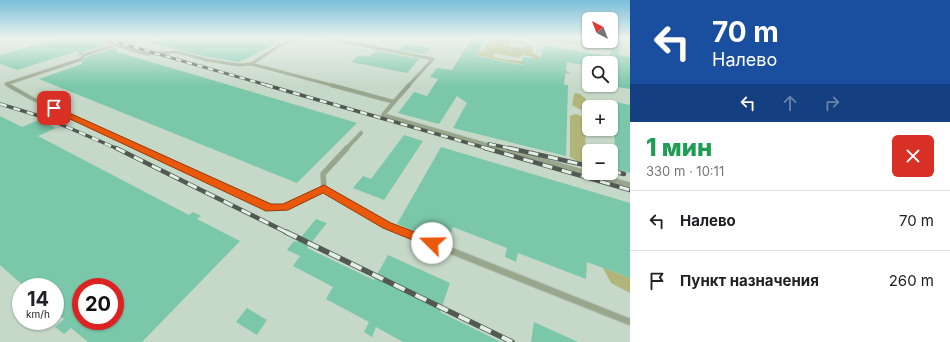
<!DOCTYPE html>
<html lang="ru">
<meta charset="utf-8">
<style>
:root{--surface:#fff;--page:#f6f6f6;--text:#202124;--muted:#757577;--line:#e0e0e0}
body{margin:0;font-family:Inter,sans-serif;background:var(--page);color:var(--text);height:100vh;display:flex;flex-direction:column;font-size:15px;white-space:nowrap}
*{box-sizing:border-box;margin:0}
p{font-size:13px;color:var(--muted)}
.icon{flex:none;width:22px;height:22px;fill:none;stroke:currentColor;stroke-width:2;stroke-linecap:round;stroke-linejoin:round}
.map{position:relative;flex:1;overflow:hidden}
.side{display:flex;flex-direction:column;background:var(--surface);width:320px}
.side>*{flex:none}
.banner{background:#1a4fa0;color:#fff;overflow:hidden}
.needle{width:26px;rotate:318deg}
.buttons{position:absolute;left:582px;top:12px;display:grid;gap:8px}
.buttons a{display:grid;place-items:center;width:36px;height:36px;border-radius:6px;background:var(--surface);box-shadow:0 1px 3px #0004;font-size:20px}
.speed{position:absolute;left:12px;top:278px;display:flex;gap:8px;font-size:20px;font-weight:700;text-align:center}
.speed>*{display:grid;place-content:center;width:52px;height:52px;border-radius:50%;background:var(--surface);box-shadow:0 1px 3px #0004;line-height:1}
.speed small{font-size:10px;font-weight:400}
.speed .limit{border:6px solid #d22;background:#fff;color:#111}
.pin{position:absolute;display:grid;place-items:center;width:34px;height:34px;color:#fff;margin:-17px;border-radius:8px;box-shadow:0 2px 6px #0006}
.me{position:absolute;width:44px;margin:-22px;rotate:292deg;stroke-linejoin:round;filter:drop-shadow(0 0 3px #0008)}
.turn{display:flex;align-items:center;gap:14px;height:84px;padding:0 16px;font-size:18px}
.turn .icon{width:52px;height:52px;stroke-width:2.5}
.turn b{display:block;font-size:28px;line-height:34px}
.lanes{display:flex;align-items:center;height:38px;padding:0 16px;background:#0003;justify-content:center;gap:20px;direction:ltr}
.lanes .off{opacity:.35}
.round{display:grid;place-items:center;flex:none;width:42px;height:42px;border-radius:6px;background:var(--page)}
.head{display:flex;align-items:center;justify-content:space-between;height:68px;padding:0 16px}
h1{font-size:24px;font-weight:800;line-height:30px;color:#1e9e55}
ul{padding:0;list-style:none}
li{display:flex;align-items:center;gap:12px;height:60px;padding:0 16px;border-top:1px solid var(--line)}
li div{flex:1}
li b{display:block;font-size:15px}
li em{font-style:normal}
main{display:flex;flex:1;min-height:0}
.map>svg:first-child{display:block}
.built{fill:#c6d8c8;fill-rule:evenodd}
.green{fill:#b1b579}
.building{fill:#7bc7aa;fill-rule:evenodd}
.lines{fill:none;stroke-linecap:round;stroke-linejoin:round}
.service-far3-casing{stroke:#b2bdb3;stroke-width:3.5}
.service-far2-casing{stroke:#b2bdb3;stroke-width:4.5}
.service-far1-casing{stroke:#b2bdb3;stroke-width:6}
.service-casing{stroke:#b2bdb3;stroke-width:8}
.service-far3{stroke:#98a68c;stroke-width:2.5}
.service-far2{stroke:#98a68c;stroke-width:3.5}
.service-far1{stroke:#98a68c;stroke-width:5}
.service{stroke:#98a68c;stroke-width:6}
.rail-far3-casing{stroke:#525952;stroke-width:3}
.rail-far2-casing{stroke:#525952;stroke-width:3.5}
.rail-far1-casing{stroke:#525952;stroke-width:4.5}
.rail-casing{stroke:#525952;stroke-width:5.5}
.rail-far3{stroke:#e2f0e4;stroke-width:2;stroke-dasharray:5.5;stroke-linecap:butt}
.rail-far2{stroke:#e2f0e4;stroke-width:2.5;stroke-dasharray:7;stroke-linecap:butt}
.rail-far1{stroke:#e2f0e4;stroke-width:3;stroke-dasharray:10;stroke-linecap:butt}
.rail{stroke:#e2f0e4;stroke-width:4;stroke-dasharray:12;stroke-linecap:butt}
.route{fill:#ea580c;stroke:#983908}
</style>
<main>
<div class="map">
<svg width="630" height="342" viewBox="0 0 630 342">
<rect width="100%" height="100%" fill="#d5e2d7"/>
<!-- built -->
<path class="built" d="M0,38H589V41H611V38H630V342H0ZM589,63H611V85H589ZM589,107H611V129H589ZM589,151H611V173H589ZM21,287H55V321H21ZM81,287H115V321H81Z"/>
<!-- green -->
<g class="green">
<path d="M490,38C503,38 520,39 531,45L509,43L510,46L523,48L525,46H531L533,53L543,59L538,61L533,57L522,55L519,58L495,53L493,57C517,63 542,61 567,66L563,69L571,74L480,56L473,54L483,51Z"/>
<path d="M523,38H589V41H595L618,47V49L555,41L549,42Z"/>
<path d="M576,93L580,94L586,99L585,106L581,110L572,105L574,94Z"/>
<path d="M576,114L585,118L586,162L577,161L570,157V116Z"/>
<path d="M603,268L630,278V293L611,283Z"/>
</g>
<!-- building -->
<g class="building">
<path d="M61,38H90L92,41L106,45L83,52L80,57L78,51L17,70L0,64V55Z"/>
<path d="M102,38H147V39L128,46Z"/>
<path d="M163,38H289L239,62L208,57L150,43Z"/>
<path d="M472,38H487L476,56L522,65L523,57L540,59L544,46L609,56L617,38H625L618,55L630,57V89L611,86V63H589V66L567,62L564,85H568L566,156L453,128L467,103L457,96L439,124L398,113L414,92L427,96L438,79L430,77L437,68L452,70Z"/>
<path d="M406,44L430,48L424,54L399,50Z"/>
<path d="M115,48L119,49L114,51L357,123L297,183L39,79L82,64V62L86,57Z"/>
<path d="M376,51L420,59L417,61L407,73L351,62L359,55L369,57Z"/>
<path d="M611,101L630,105V173L617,170L614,134L611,133Z"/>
<path d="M0,116L22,127L39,120L56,128L38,136L189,215L193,212L201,216L197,219L240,241L142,342H88L71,328L64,334L55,327L64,319L55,312V287H25L0,265ZM81,287H115V321H81Z"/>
<path d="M404,135L423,141L384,200L353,188L363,176L371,179Z"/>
<path d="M441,147L630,203V278L587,262L586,279L518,253L516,262L505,257L507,248L453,227L446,244L397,224Z"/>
<path d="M316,219L327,223L307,248L374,280L388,255L450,283L440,312L501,342H403L376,327L372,337L364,332L369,322L326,299L333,287L293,266L300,256L287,250L294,241L297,242Z"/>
<path d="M247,308L267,320L257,335L236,322Z"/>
<path d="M534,322L578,342H531Z"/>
</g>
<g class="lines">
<defs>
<g id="service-far3">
<path d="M93,38L114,45"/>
<path d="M326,38L433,59L408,86"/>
<path d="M251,64L280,45L299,38"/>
<path d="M10,86L6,84L82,59L84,55L115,45L146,54L178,52L207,60L239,65L251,64L335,86"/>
</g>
<g id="service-far2">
<path d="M8,85L31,98L143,149"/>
<path d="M331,85L394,102L383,115L501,149"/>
<path d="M394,102L409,85"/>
<path d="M346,149L361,133"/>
</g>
<g id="service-far1">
<path d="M141,148L270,208H284L324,188"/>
<path d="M347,148L323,174L324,188L387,225L406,233"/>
<path d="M498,148L630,185"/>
</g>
<path id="service" d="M404,232L630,322"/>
</defs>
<!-- service-far3 casing -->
<use href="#service-far3" class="service-far3-casing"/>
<!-- service-far2 casing -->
<use href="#service-far2" class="service-far2-casing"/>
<!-- service-far1 casing -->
<use href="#service-far1" class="service-far1-casing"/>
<!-- service casing -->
<use href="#service" class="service-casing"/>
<!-- service-far3 -->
<use href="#service-far3" class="service-far3"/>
<!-- service-far2 -->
<use href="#service-far2" class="service-far2"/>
<!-- service-far1 -->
<use href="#service-far1" class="service-far1"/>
<!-- service -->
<use href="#service" class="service"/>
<defs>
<path id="rail-far3" d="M102,38L270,86"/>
<g id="rail-far2">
<path d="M266,85L489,149"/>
<path d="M0,104L46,118L118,149"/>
<path d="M489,144L514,149"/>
</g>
<g id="rail-far1">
<path d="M116,148L288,233"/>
<path d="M485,148L630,190"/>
<path d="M509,148L589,166"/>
<path d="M611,171L624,174"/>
</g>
<path id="rail" d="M286,232L512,342"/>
</defs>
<!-- rail-far3 casing -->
<use href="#rail-far3" class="rail-far3-casing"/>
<!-- rail-far2 casing -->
<use href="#rail-far2" class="rail-far2-casing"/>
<!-- rail-far1 casing -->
<use href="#rail-far1" class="rail-far1-casing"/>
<!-- rail casing -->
<use href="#rail" class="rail-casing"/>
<!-- rail-far3 -->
<use href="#rail-far3" class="rail-far3"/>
<!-- rail-far2 -->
<use href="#rail-far2" class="rail-far2"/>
<!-- rail-far1 -->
<use href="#rail-far1" class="rail-far1"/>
<!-- rail -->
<use href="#rail" class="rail"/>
</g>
<!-- sky -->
<linearGradient id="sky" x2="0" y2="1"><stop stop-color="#79bdd8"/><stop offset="0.44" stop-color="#ecf2ed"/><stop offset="1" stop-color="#ecf2ed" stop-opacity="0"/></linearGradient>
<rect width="630" height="86" fill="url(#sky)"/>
<!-- route -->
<path class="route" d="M54,106L271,204H283L324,185L391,223L436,240L437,243L436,246L432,248L383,228L323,193L288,210L266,211L51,110L50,108Z"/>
</svg>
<div class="buttons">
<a><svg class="needle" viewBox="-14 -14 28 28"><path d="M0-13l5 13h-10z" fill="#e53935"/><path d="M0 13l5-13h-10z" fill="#757577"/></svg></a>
<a><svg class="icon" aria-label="search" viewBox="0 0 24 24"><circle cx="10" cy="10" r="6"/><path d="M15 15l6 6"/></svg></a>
<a>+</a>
<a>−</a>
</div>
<div class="speed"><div>14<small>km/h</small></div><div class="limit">20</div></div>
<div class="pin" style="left:54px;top:108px;background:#d93025"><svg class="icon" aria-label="arrive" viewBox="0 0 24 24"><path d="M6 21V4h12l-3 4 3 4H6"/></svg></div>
<svg class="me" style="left:432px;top:243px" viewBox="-20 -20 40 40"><circle r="19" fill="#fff"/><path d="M0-13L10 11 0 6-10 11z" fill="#ea580c"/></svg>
</div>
<section class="side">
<div class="banner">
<div class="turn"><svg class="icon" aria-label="left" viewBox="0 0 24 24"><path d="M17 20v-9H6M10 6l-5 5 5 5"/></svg><div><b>70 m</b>Налево</div></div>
<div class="lanes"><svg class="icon" aria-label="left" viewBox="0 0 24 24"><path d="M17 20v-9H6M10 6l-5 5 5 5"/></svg><svg class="icon off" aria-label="ahead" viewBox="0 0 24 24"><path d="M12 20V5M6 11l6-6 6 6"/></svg><svg class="icon off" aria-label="right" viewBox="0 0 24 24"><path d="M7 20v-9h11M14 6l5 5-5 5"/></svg></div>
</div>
<div class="head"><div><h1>1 мин</h1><p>330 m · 10:11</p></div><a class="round" style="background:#d93025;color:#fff"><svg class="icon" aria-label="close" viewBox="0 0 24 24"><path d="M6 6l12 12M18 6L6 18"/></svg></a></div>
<ul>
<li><svg class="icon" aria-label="left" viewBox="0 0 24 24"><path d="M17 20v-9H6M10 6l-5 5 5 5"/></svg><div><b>Налево</b></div><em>70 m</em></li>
<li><svg class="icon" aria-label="arrive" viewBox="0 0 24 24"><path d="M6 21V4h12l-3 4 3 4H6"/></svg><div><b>Пункт назначения</b></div><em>260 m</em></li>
</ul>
</section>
</main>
